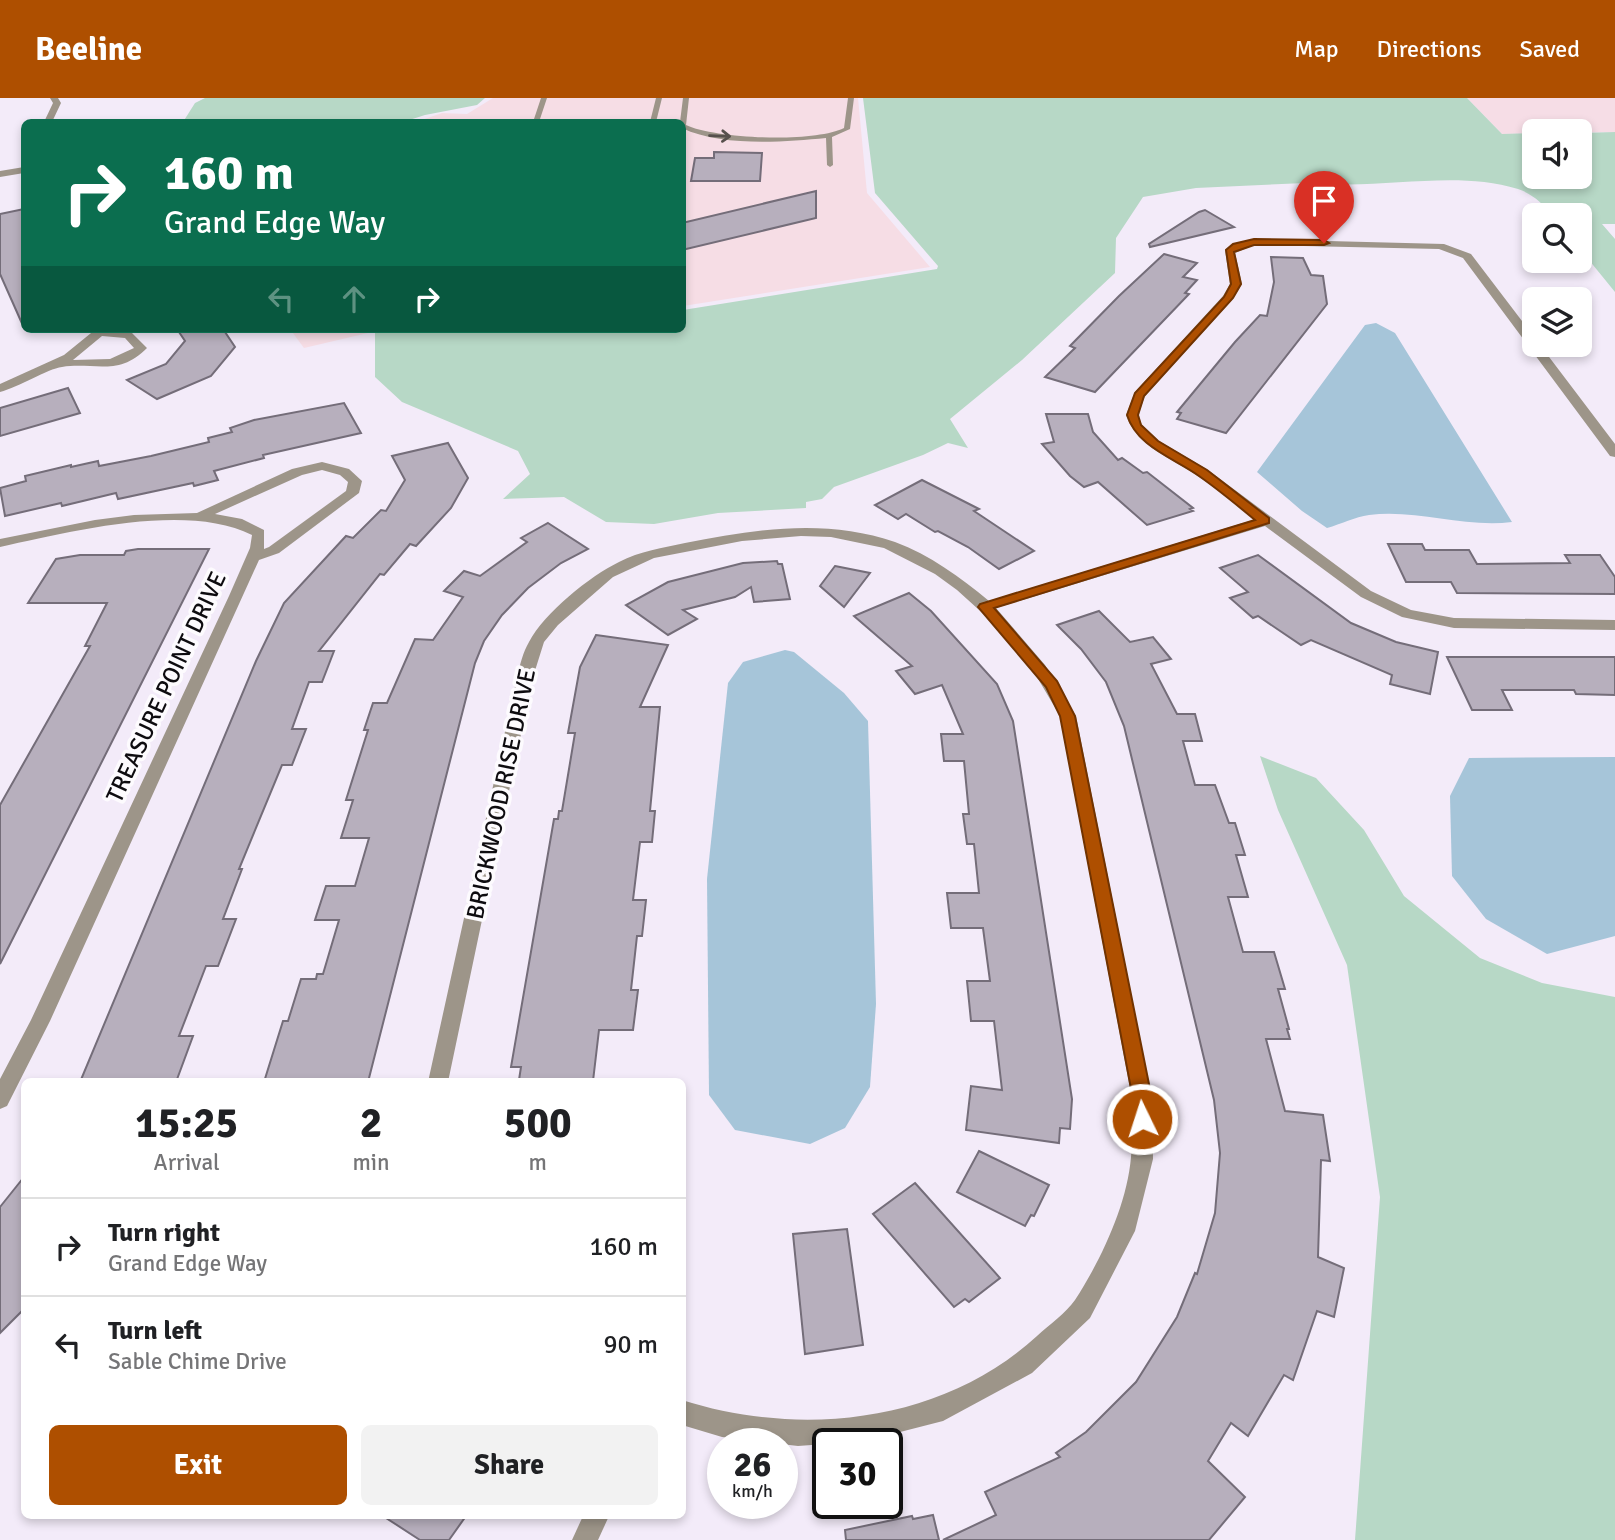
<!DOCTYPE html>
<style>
:root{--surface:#fff;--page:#f2f2f2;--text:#202124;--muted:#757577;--line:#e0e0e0;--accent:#ae4f00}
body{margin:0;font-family:Signika,sans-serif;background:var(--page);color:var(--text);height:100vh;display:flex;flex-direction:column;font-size:26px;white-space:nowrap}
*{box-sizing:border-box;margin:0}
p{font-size:23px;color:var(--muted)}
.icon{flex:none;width:38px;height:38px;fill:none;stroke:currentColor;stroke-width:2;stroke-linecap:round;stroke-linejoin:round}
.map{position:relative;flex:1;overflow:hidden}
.details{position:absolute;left:21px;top:980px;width:665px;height:441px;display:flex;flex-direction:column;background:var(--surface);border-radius:10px;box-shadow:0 4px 10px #0003}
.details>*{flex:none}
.top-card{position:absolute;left:21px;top:21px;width:665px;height:214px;border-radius:10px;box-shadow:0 4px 10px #0003;background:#0b6e4f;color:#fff;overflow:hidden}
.controls{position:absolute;left:1522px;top:21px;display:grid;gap:14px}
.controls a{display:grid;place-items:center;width:70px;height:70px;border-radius:10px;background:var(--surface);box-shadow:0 4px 10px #0003;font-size:35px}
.speed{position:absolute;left:707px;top:1330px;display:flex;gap:14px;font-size:35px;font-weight:700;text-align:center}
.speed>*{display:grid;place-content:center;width:91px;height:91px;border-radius:50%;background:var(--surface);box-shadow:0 4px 10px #0003;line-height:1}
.speed small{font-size:18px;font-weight:400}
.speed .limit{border:4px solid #111;border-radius:10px;background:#fff;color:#111}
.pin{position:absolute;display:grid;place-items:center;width:60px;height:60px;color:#fff;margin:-72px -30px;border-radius:50% 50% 50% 0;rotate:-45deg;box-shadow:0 0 7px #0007}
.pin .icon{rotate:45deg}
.me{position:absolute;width:77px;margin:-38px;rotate:356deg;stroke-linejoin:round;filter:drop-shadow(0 0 5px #0008)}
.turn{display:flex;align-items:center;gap:24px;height:147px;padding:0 28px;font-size:32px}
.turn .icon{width:91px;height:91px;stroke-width:2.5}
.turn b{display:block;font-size:49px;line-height:60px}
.lanes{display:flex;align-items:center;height:66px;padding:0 28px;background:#0003;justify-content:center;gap:35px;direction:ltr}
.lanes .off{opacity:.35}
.eta{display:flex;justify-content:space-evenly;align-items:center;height:119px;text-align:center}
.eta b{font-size:42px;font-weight:800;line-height:49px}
.primary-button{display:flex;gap:14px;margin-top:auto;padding:14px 28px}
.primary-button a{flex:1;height:80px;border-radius:10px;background:var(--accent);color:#fff;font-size:28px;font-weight:800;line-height:80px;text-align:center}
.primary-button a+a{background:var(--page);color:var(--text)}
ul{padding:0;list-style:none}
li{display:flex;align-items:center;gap:21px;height:98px;padding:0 28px;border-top:2px solid var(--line)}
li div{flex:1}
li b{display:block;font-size:26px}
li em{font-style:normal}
header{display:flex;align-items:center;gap:42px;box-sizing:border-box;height:98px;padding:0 35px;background:var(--accent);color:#fff}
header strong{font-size:33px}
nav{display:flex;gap:38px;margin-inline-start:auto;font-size:24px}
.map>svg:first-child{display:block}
.commercial{fill:#f6dde6}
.education{fill:#f6dde5}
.green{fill:#b7d8c6}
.water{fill:#a6c5d9}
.building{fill:#b7afbd;stroke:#746d79;stroke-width:2}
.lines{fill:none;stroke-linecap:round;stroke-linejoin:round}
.lane{fill:#9d9589;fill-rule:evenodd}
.street{fill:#9d9589;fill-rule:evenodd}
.oneway{stroke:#56504c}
.route{fill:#ae4f00;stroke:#713300;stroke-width:2}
.labels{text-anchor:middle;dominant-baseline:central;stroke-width:7;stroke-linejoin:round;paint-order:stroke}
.street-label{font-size:24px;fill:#0e0c10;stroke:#fdfbfe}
</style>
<header>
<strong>Beeline</strong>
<nav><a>Map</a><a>Directions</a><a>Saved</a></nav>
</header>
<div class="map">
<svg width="1615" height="1442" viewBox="0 0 1615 1442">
<rect width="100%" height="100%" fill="#f3ebf9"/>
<!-- commercial -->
<path class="commercial" d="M1467,0H1615V34L1502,36Z"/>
<!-- education -->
<g class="education">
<path d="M493,0H858L867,95L930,169L683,208L682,24H416L442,15L467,16Z"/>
<path d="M290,231H385L304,250Z"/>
</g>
<!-- green -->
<g class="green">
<path d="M205,0H485L477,7L425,17L403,24H183L195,5Z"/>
<path d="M863,0H1467L1502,36L1535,35V79H1580V35L1615,34V126H1602L1615,141V194L1580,151V117H1552C1543,106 1533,96 1518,91C1449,70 1373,95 1301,83L1305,85L1196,90L1143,99L1116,140L1115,175L1022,262L950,321L968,350L948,345L923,357L834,389L822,401L806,404V410L718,415L654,426L606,424L564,399L503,401L530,376L518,353L402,304L375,279V233L386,231H682L683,212L937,171L938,168L875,95Z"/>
<path d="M1260,658L1316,680L1364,732L1404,798L1480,860L1542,885L1615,899V1442H1355L1380,1099L1347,867L1278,712Z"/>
</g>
<!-- water -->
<g class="water">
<path d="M1376,225L1395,235L1512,424C1464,430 1417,411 1369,417C1355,419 1341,426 1327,430L1302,413L1257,374L1365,227Z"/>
<path d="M785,552L794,554L844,595L868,623L876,906L870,989L845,1030L810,1046L735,1032L709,997L707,781L728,585L743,564Z"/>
<path d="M1615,659V838L1547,856L1486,821L1452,778L1450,698L1469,660Z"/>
</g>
<!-- building -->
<g class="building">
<path d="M714,54L762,55L760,83H691L695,60H714Z"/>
<path d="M816,93V120L682,152V125Z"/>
<path d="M24,111V230L0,176V116Z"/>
<path d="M1205,112L1234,129L1150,149L1149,146L1199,114Z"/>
<path d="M1164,156L1197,165L1183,179L1197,182L1185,195L1189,196L1095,294L1045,279L1075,250L1070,248L1119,198Z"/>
<path d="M1271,159L1303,160L1311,177L1323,178L1327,206L1226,335L1177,321L1181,315L1177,314L1235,244L1260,217L1267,218L1274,184Z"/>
<path d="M177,231H223L235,249L211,278L157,301L127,282L166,266L185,243Z"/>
<path d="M68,290L80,315L0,338V310Z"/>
<path d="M344,305L361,335L263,357L264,360L214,373L218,382L194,388L193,385L118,401L116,395L62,408L61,405L5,418L0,390L26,383L25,378L71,367V369L98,363L99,368L151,358L209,344L208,340L232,334L230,330L254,322Z"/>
<path d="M1046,316H1088L1093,334L1118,362L1122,360L1143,375L1147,374L1193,410L1190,411L1193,413L1147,427L1098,384L1084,389L1070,378L1042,346L1054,344Z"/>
<path d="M448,345L468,380L451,410L416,448L410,446L384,477L380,476L319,553H334L322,584H309L292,631H306L292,667H282L239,771H242L223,821H236L218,868H206L179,938H193L176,984H80L256,563L284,505L346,438L353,440L381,412L386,413L405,382L392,358Z"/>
<path d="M922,382L979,411L974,413L1034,453L999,471L968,449L938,433L935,434L906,416L898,421L875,407Z"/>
<path d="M548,425L588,451L561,465L528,490L502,517L484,543L475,565L368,984H264L283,923H288L301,881H316L317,876H323L339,822H315L326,788H355L369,740H341L353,702H346L368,632H364L373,605H387L415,541L433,542L463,499L444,493L464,473L480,478L527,444L521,440Z"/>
<path d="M1388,446H1422L1425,452H1469L1477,466L1570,465L1565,457H1600L1615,479V496L1457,495L1451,484H1406Z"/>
<path d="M138,451H209L0,866V707L90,548H85L107,505H28L56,461L80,457H124L126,453Z"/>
<path d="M1258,457L1351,525L1396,544L1438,554L1430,596L1390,586L1392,577L1311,542L1301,547L1258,518L1253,520L1230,500L1248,494L1220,470Z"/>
<path d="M777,463L778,466H782L790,501L754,504L751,489L735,499L683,512L697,521L668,537L626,507L668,484L743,465Z"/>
<path d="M835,468L870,475L844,509L820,488Z"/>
<path d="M909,495L931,513L997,586L1013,623L1072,1001L1070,1031L1060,1030L1059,1045L966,1032L971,988L1002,992L994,923H971L967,883H990L983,830H951L947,795H979L974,746H967L963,716H969L964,663H944L941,636H963L942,587L915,596L896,573L912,568L854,518Z"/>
<path d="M1099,513L1130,544L1153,539L1171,561L1151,566L1177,616H1195L1202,643H1183L1195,687H1215L1229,725H1235L1245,757H1236L1248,799H1228L1243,854H1274L1285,891H1278L1289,931H1287L1290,941H1266L1285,1013L1323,1017L1330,1063L1321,1062L1318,1159L1344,1170L1334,1219L1317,1213L1293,1282L1284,1277L1248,1338L1231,1325L1208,1363L1245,1399L1209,1442H943L996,1417L985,1394L1060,1359L1056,1355L1086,1334L1136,1284L1177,1219L1195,1175L1197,1176L1215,1115L1220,1055L1214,1002L1124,628L1106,584L1081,551L1057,527Z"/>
<path d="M596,537L668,547L640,609H660L650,713H655L652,744H640L633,802H646L642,838H637L631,892H638L633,932H599L593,983H527L519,982L521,969H511L554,721H558L559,713H562L575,635H568L580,569Z"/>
<path d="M1447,559H1615V597L1576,596L1574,592H1502L1512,612H1472Z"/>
<path d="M979,1053L1049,1087L1034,1118L1031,1117L1025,1128L957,1094Z"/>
<path d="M24,1079V1211L0,1235V1109Z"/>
<path d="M915,1085L1000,1180L969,1204L965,1201L954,1209L873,1116Z"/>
<path d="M847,1131L863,1247L805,1256L793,1136Z"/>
<path d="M933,1417L939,1442H846L845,1432L912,1418L913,1421Z"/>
<path d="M383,1418H466L449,1442H420Z"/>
</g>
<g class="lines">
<!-- lane -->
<g class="lane">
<path d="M541,0H547L539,24H533Z"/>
<path d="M656,0H662L656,24H650Z"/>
<path d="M683,0H689L686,27C716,41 814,45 844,30L848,0H854L850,31L832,39L833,67L830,69L827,67L826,40C784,44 721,49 682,30V24H680Z"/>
</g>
<!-- street -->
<g class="street">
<path d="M50,0H58L61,5L52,24H44L53,5Z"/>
<path d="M24,69V75L0,79V73Z"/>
<path d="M1254,141L1444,146L1471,156L1535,240V247H1540L1615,346V359L1610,358L1463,160L1439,151L1254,147L1235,155L1242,186L1232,202L1145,298L1138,317L1142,327L1159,343L1208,372L1371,493L1411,512L1454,520L1615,522V532L1454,530L1402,519L1361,499L1265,428L996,510L1045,567L1076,618L1152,1001L1153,1061L1135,1133L1090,1220L1032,1275L943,1323L865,1343L798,1348L722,1339L682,1327V1302C801,1340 942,1325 1037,1238C1049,1227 1066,1215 1075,1202C1101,1162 1127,1107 1131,1059C1133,1040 1131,1020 1132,1001L1060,618L1034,574L999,530L957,492L935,476L884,450L831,439L801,438L742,443L654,460L613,479L558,527L544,544L533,579L448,984H428L517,579C520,567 523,554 529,544C544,515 590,478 619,464C640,453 663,450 685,445C755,431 826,420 895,444C930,457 960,479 989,503L1256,421C1237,407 1219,392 1199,379C1173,360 1137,350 1126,317L1135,294L1223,198L1230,186L1225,152L1233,146Z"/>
<path d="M96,231L132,235L147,250C119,279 94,264 62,269C47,271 19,289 0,294V286L64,257ZM102,238L125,240L134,250L110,261L73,262Z"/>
<path d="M322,364L349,371L362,383L359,395L279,455L259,462L50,923L7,1008L0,1011V981L31,922L229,498L250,450L252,437C186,404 70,434 0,449V441L95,422L134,417L197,415L292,371ZM322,372L340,377L348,384L346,393L269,449L264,451V432L242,421L215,416L302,377Z"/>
<path d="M583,1418H609L598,1442H572Z"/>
</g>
</g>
<!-- one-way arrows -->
<defs><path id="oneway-shaft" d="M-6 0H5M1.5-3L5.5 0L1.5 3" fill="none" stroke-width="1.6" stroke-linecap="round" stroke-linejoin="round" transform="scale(1.75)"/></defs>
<use class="oneway" href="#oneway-shaft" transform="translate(720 38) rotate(2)"/>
<!-- route -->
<path class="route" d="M1254,141L1324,142L1329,145L1324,147H1254L1234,154L1241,186L1233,200L1144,298L1138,317L1141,327L1158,343L1207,372L1269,420V425L994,510L1057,583L1075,618L1152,1001L1149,1027L1142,1029L1135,1027L1133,1021V1001L1060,618L1046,589L978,509L980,506L1255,422C1237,407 1219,392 1199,378C1174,360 1137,349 1127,317L1135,295L1224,199L1231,186L1226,152L1233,146Z"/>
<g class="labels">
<!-- street labels -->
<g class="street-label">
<text transform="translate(166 589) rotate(-65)">TREASURE POINT DRIVE</text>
<text transform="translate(501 696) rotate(-78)">BRICKWOOD RISE DRIVE</text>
</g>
</g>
</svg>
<div class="controls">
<a><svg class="icon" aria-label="sound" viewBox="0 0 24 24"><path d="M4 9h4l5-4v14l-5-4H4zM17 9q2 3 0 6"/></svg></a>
<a><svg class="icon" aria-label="search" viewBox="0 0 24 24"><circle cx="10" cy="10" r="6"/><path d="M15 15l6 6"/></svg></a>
<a><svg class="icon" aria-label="layers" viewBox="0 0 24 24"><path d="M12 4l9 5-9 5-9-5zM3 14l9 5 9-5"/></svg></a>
</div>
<div class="speed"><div>26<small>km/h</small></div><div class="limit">30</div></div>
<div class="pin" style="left:1324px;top:145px;background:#d93025"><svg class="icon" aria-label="arrive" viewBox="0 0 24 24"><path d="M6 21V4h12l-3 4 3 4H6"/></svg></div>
<svg class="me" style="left:1142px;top:1021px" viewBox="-20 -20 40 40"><circle r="17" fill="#ae4f00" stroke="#fff" stroke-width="3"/><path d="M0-11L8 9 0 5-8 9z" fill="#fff"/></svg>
<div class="top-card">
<div class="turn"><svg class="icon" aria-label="right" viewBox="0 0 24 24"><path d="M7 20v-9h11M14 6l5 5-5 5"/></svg><div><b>160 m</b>Grand Edge Way</div></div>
<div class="lanes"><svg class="icon off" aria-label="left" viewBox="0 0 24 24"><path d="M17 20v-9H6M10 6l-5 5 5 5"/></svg><svg class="icon off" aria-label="ahead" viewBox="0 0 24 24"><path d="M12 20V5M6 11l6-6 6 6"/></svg><svg class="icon" aria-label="right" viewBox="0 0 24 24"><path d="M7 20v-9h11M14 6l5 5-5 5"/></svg></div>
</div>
<section class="details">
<div class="eta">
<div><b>15:25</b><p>Arrival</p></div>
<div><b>2</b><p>min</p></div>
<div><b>500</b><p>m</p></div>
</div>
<ul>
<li><svg class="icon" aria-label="right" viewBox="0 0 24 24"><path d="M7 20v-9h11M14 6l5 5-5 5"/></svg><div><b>Turn right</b><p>Grand Edge Way</p></div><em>160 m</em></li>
<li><svg class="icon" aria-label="left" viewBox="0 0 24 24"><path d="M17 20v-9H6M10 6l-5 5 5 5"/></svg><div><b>Turn left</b><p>Sable Chime Drive</p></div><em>90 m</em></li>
</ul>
<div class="primary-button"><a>Exit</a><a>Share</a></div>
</section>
</div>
